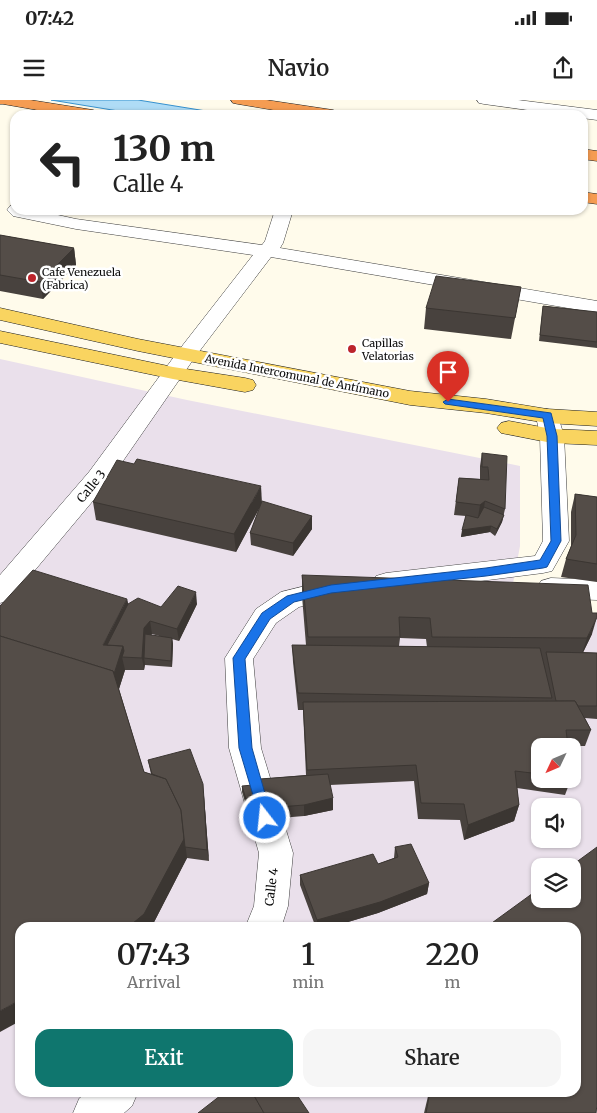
<!DOCTYPE html>
<meta charset="utf-8">
<style>
:root{--surface:#fff;--page:#f6f6f6;--text:#222;--muted:#767676;--accent:#0f766e}
body{margin:0;font-family:Merriweather,serif;background:var(--page);color:var(--text);height:100vh;display:flex;flex-direction:column;font-size:19px;white-space:nowrap}
*{box-sizing:border-box;margin:0}
p{font-size:16px;color:var(--muted)}
.icon{flex:none;width:28px;height:28px;fill:none;stroke:currentColor;stroke-width:2;stroke-linecap:round;stroke-linejoin:round}
.map{position:relative;flex:1;overflow:hidden}
.side{position:absolute;left:15px;top:822px;width:566px;height:175px;display:flex;flex-direction:column;background:var(--surface);border-radius:15px;box-shadow:0 1px 4px #0004}
.side>*{flex:none}
.guide{position:absolute;left:10px;top:10px;width:578px;height:105px;border-radius:15px;box-shadow:0 1px 4px #0004;background:#fff;color:var(--text);overflow:hidden}
.needle{width:32px;rotate:226deg}
.buttons{position:absolute;left:531px;top:638px;display:grid;gap:10px}
.buttons a{display:grid;place-items:center;width:50px;height:50px;border-radius:10px;background:var(--surface);box-shadow:0 1px 4px #0004;font-size:25px}
.pin{position:absolute;display:grid;place-items:center;width:42px;height:42px;color:#fff;margin:-51px -21px;border-radius:50% 50% 50% 0;rotate:-45deg;box-shadow:0 0 5px #0007}
.pin .icon{rotate:45deg}
.me{position:absolute;width:55px;margin:-28px;rotate:344deg;stroke-linejoin:round;filter:drop-shadow(0 0 4px #0008)}
.turn{display:flex;align-items:center;gap:18px;height:105px;padding:0 20px;font-size:22px}
.turn .icon{width:65px;height:65px;stroke-width:2.5}
.turn b{display:block;font-size:35px;line-height:42px}
.eta{display:flex;justify-content:space-evenly;align-items:center;height:85px;text-align:center}
.eta b{font-size:30px;font-weight:600;line-height:35px}
.cta{display:flex;gap:10px;margin-top:auto;padding:10px 20px}
.cta a{flex:1;height:58px;border-radius:15px;background:var(--accent);color:#fff;font-size:20px;font-weight:600;line-height:58px;text-align:center}
.cta a+a{background:var(--page);color:var(--text)}
.status{display:flex;justify-content:space-between;align-items:center;height:35px;padding:0 25px;background:var(--surface);direction:ltr}
.status svg{height:14px;fill:currentColor}
header{display:flex;justify-content:space-between;align-items:center;height:65px;padding:0 20px;background:var(--surface);font-size:22px;font-weight:600}
.map>svg:first-child{display:block}
.industrial{fill:#eae0eb;fill-rule:evenodd}
.water{fill:#afdcf6;stroke:#3691ce}
.lines{fill:none;stroke-linecap:round;stroke-linejoin:round}
.minor-casing{stroke:#3f3f3f;stroke-width:1}
.major-casing{stroke:#1d1d1d;stroke-width:1}
.highway-casing{stroke:#1d1d1d;stroke-width:1}
.minor{fill:#fff;fill-rule:evenodd}
.major{fill:#f9d460;fill-rule:evenodd}
.highway{fill:#f59c52;fill-rule:evenodd}
.wall{fill:#48423e;fill-rule:evenodd}
.shaded-wall{fill:#3b3632}
.building{fill:#544d48;stroke:#3b3632}
.route{fill:#1a73e8;stroke:#114b97}
.poi-dot{fill:#bc242b;stroke:#fff;stroke-width:2}
.labels{text-anchor:middle;dominant-baseline:central;stroke-width:5;stroke-linejoin:round;paint-order:stroke}
.far-poi-label{font-size:11px;fill:#0c0c0c;stroke:#fff;text-anchor:start}
.far-street-label{font-size:11px;fill:#0c0c0c;stroke:#fff}
.street-label{font-size:12px;fill:#0c0c0c;stroke:#fff}
</style>
<div class="status"><b>07:42</b><svg viewBox="0 0 49 12"><path d="M0 12V9h3v3zM5 12V6h3v6zM10 12V3h3v9zM15 12V0h3v12zM26 1h20v11H26zM47 4h2v5h-2z"/></svg></div>
<header><svg class="icon" aria-label="menu" viewBox="0 0 24 24"><path d="M4 6h16M4 12h16M4 18h16"/></svg>Navio<svg class="icon" aria-label="share" viewBox="0 0 24 24"><path d="M12 15V3M7 8l5-5 5 5M5 13v7h14v-7"/></svg></header>
<div class="map">
<svg width="597" height="1013" viewBox="0 0 597 1013">
<rect width="100%" height="100%" fill="#fffbeb"/>
<!-- industrial -->
<path class="industrial" d="M0,259L187,300L520,366V446L508,510L597,516V1013H0ZM540,646H572V679H540ZM540,706H572V739H540ZM540,766H572V799H540ZM20,828H576V992H20Z"/>
<!-- water -->
<path class="water" d="M51,0H138L231,15H143Z"/>
<g class="lines">
<defs>
<g id="minor">
<path d="M477,0H518L597,10V20L582,18V15H563L484,4L479,3Z"/>
<path d="M15,105V110H35L76,119L262,145L265,141L275,110H293L283,143L280,148L597,201V213L271,157L195,257L107,384L10,500L0,503V475L89,372L179,250L253,155L76,129L13,116L7,110L10,106Z"/>
<path d="M547,309L555,311L558,316L564,336L569,441L552,471L543,473L386,493L376,490L373,483L376,476L386,473L535,456L543,441L540,336L536,316L539,311Z"/>
<path d="M338,478L348,481L352,488L348,495L299,507L276,523L253,559L261,648L293,753L288,806L281,828H245L254,806L259,753L229,648L225,558L256,509L281,492Z"/>
<path d="M551,478L597,480V500L551,498L541,495L537,488L541,481Z"/>
<path d="M86,992H138L132,1006L124,1013H73L79,999Z"/>
</g>
<g id="major">
<path d="M0,208L138,239L410,291L486,299L547,309L597,312V326L547,323L486,313L410,305L138,251L0,220Z"/>
<path d="M0,231L173,267L245,278L253,280L256,285L253,290L245,292L173,279L0,243Z"/>
<path d="M509,321L552,329L597,331V345L552,343L501,333L497,328L501,323Z"/>
</g>
<g id="highway">
<path d="M0,0H30L93,10L98,12L101,15H66L3,4H0Z"/>
<path d="M231,0H266L333,10L338,12L341,15H304L238,4L233,3Z"/>
<path d="M582,49L597,51V61L582,59Z"/>
<path d="M582,92L597,94V104L582,102Z"/>
</g>
</defs>
<!-- minor casing -->
<use href="#minor" class="minor-casing"/>
<!-- major casing -->
<use href="#major" class="major-casing"/>
<!-- highway casing -->
<use href="#highway" class="highway-casing"/>
<!-- minor -->
<use href="#minor" class="minor"/>
<!-- major -->
<use href="#major" class="major"/>
<!-- highway -->
<use href="#highway" class="highway"/>
</g>
<!-- wall -->
<g class="wall">
<path d="M0,135L74,148L76,165L43,199L0,191Z"/>
<path d="M521,187L511,239L424,229L426,208Z"/>
<path d="M543,206L597,212V248L539,241Z"/>
<path d="M482,353L505,409L502,422L495,436L490,432L461,437L466,416L454,415L459,378L480,379V366Z"/>
<path d="M575,394L597,397V482L561,477L566,459L571,446V412Z"/>
<path d="M93,402L262,403L312,416V429L293,456L251,445L250,433L261,405L236,452L96,420Z"/>
<path d="M302,475L592,534L583,552L597,553V619L585,618L591,630L585,646H540V679H571L565,695L517,688L519,705L514,721L464,740L460,720L418,719L414,681L330,685L333,710L304,716L268,719L261,691L260,679L306,675L303,610H298L293,562L292,545H306L302,496ZM400,538L426,539L427,547L399,546Z"/>
<path d="M127,499L128,504L161,507L197,504L179,541L172,539L173,544L172,567L145,565V564L144,570H125L119,589L144,672L151,674L148,660L204,696L209,761L187,758L151,828H20ZM152,534L163,537L151,535Z"/>
<path d="M242,686L262,719V725L253,728L242,692Z"/>
<path d="M395,747L429,783L427,794L378,813L328,828H316L300,785V775L378,764L394,758Z"/>
<path d="M429,992H576L596,1013H424Z"/>
</g>
<!-- shaded-wall -->
<g class="shaded-wall">
<path d="M74,148L76,165L43,199L40,182Z"/>
<path d="M261,386L262,403L236,452L234,434Z"/>
<path d="M485,401L483,414L478,418L480,405Z"/>
<path d="M504,415L502,422L495,436L497,429Z"/>
<path d="M312,416V429L293,456V443Z"/>
<path d="M491,426L490,432L461,437L462,430Z"/>
<path d="M196,492L197,504L179,541L177,529Z"/>
<path d="M127,499L131,517L107,562L103,545Z"/>
<path d="M597,517L592,534L580,559L587,538Z"/>
<path d="M150,521L152,534L146,541L144,558L145,564L144,570L142,558L144,528Z"/>
<path d="M172,538L173,544L172,567L171,561Z"/>
<path d="M123,546L126,557H122L125,570L118,592L114,575Z"/>
<path d="M203,684L204,696L209,761L207,750Z"/>
<path d="M333,698V710L304,716V705Z"/>
<path d="M519,705L514,721L464,740L468,725Z"/>
<path d="M181,710L187,758L151,828H127Z"/>
<path d="M262,719V725L253,728V722Z"/>
<path d="M429,783L427,794L378,813L328,828H317V820Z"/>
<path d="M20,900V921L0,932V911Z"/>
</g>
<!-- building -->
<g class="building">
<path d="M0,135L74,148L40,182L0,175Z"/>
<path d="M436,176L521,187L515,218L426,208Z"/>
<path d="M543,206L597,212V242L540,235Z"/>
<path d="M482,353L507,356L505,409L485,401L480,405L456,402L459,378L489,380L488,367H482Z"/>
<path d="M137,359L261,386L234,434L93,402L117,360L134,364Z"/>
<path d="M575,394L597,397V464L566,459L576,435Z"/>
<path d="M262,401L312,416L293,443L250,433Z"/>
<path d="M484,407L504,415L497,429L491,426L462,430L466,415L478,418Z"/>
<path d="M33,470L127,499L103,545L123,546L114,574L113,571L0,536V506Z"/>
<path d="M302,475L588,485L592,513H597V517L587,538L432,537L430,518L399,517L400,537H308Z"/>
<path d="M178,486L196,492L177,529L150,521L144,528L142,558L122,557L124,551L123,546L107,545L128,504L138,498L161,507Z"/>
<path d="M145,534L172,538L171,561L144,558Z"/>
<path d="M0,536L113,571L144,672L166,679L181,710L184,739L144,814L127,828H20V900L0,911Z"/>
<path d="M292,545L540,548L552,598L298,593Z"/>
<path d="M546,552L597,553V606H578L575,601H556Z"/>
<path d="M575,601L591,630H566L568,646H540V674L515,671L519,705L468,725L464,704L421,703L416,665L307,670L303,602Z"/>
<path d="M190,649L203,684L207,750L185,747L181,710L166,679L152,674L148,660Z"/>
<path d="M328,674L333,698L304,705L267,708L260,679Z"/>
<path d="M253,685L262,719L253,722L242,686Z"/>
<path d="M411,744L429,783L380,802L317,820L300,775L373,754L378,764L398,757L395,747Z"/>
<path d="M597,747V1004L596,1013H426L430,992H576V828H485L540,788V799H572V766H571Z"/>
<path d="M225,992H252L264,1013H198Z"/>
<path d="M252,992H295L309,1013H264Z"/>
</g>
<!-- route -->
<path class="route" d="M448,299L551,313L557,336L561,441L547,467L543,468L486,476L331,493L294,502L270,519L245,559L252,648L272,718L270,722L265,724L261,722L239,648L233,558L262,513L287,496L331,485L486,468L540,460L551,441L547,336L543,318L445,304L443,302Z"/>
<!-- markers -->
<g class="poi-dot">
<circle cx="32" cy="178" r="5"/>
<circle cx="352" cy="249" r="5"/>
</g>
<g class="labels">
<!-- far-poi labels -->
<g class="far-poi-label">
<text x="42" y="172">Cafe Venezuela<tspan x="42" dy="13">(Fabrica)</tspan></text>
<text x="362" y="243">Capillas<tspan x="362" dy="13">Velatorias</tspan></text>
</g>
<!-- far-street labels -->
<g class="far-street-label">
<text transform="translate(297 276) rotate(11)">Avenida Intercomunal de Antímano</text>
</g>
<!-- street labels -->
<g class="street-label">
<text transform="translate(91 386) rotate(-51)">Calle 3</text>
<text transform="translate(271 787) rotate(-83)">Calle 4</text>
</g>
</g>
</svg>
<div class="buttons">
<a><svg class="needle" viewBox="-14 -14 28 28"><path d="M0-13l5 13h-10z" fill="#e53935"/><path d="M0 13l5-13h-10z" fill="#767676"/></svg></a>
<a><svg class="icon" aria-label="sound" viewBox="0 0 24 24"><path d="M4 9h4l5-4v14l-5-4H4zM17 9q2 3 0 6"/></svg></a>
<a><svg class="icon" aria-label="layers" viewBox="0 0 24 24"><path d="M12 4l9 5-9 5-9-5zM3 14l9 5 9-5"/></svg></a>
</div>
<div class="pin" style="left:448px;top:302px;background:#d93025"><svg class="icon" aria-label="arrive" viewBox="0 0 24 24"><path d="M6 21V4h12l-3 4 3 4H6"/></svg></div>
<svg class="me" style="left:265px;top:718px" viewBox="-20 -20 40 40"><circle r="17" fill="#1a73e8" stroke="#fff" stroke-width="3"/><path d="M0-11L8 9 0 5-8 9z" fill="#fff"/></svg>
<div class="guide">
<div class="turn"><svg class="icon" aria-label="left" viewBox="0 0 24 24"><path d="M17 20v-9H6M10 6l-5 5 5 5"/></svg><div><b>130 m</b>Calle 4</div></div>
</div>
<section class="side">
<div class="eta">
<div><b>07:43</b><p>Arrival</p></div>
<div><b>1</b><p>min</p></div>
<div><b>220</b><p>m</p></div>
</div>
<div class="cta"><a>Exit</a><a>Share</a></div>
</section>
</div>
